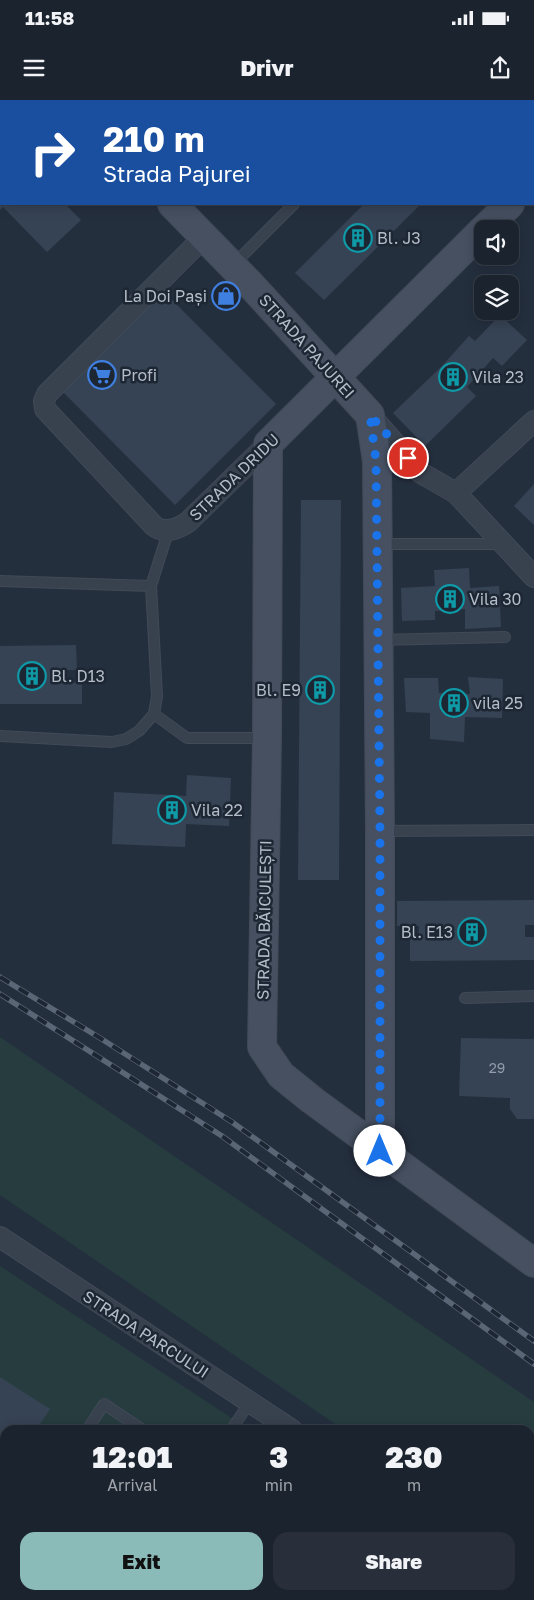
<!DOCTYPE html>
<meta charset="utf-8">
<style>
:root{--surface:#1b232e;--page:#282f3a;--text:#f1f3f6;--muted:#a0a4aa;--line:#39404a;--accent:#8bbbb9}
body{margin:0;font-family:"Golos Text",sans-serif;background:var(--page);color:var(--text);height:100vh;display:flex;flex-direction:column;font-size:19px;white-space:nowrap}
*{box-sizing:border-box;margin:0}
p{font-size:16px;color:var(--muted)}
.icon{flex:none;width:28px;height:28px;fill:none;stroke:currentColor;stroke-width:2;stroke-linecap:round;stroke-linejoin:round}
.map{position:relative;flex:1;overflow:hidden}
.drawer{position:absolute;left:0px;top:1325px;width:535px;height:175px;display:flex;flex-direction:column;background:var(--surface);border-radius:15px 15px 0 0;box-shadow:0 2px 12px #0003,0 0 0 1px var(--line)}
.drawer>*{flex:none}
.top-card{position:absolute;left:0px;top:0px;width:535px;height:105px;box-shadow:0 2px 12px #0003,0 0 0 1px var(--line);background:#1a4fa0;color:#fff;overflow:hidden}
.buttons{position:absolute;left:474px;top:120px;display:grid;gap:10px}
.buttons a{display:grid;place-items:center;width:45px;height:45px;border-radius:10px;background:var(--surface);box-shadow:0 2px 12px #0003,0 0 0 1px var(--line);font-size:25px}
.pin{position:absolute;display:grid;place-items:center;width:42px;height:42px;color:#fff;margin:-21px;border:2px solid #fff;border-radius:50%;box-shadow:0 1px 5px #0007}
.me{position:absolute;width:55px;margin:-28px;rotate:0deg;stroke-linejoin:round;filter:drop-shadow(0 0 4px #0008)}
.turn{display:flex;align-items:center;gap:18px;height:105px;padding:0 20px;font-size:22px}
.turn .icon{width:65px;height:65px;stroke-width:2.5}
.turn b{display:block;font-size:35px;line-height:42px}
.eta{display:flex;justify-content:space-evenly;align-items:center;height:85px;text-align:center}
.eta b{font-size:30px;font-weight:800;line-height:35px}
.button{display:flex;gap:10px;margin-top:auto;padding:10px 20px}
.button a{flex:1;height:58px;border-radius:15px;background:var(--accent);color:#111;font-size:20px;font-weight:800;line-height:58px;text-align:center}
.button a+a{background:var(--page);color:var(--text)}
.status{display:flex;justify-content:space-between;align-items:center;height:35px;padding:0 25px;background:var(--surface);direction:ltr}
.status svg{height:14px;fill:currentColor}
header{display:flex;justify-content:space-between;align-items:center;height:65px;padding:0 20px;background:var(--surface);font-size:22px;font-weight:800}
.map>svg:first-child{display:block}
.green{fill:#263c3f}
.building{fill:#364354}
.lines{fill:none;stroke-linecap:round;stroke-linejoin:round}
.lane-casing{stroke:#414a57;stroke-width:12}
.street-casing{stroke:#414a57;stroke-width:22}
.secondary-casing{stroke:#414a57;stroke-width:30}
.lane{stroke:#38414e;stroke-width:10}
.street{stroke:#38414e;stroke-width:20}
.secondary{stroke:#465061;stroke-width:28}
.rail-casing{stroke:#5a6575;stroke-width:5.5}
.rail{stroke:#1d2633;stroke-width:4;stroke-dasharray:11;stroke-linecap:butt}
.route{stroke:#1a73e8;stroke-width:9;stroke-dasharray:0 16.2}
.labels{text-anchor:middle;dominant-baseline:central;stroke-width:5;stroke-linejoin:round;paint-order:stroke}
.number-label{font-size:14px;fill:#929caa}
.poi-label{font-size:16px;fill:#b4bcc9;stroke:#1d2633;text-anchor:start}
.street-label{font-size:16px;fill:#b4bcc9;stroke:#1d2633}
</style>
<div class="status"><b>11:58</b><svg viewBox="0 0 49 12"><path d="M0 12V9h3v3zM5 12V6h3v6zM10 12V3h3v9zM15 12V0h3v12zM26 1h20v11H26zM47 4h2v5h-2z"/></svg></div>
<header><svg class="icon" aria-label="menu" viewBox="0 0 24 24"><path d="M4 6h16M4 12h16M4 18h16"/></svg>Drivr<svg class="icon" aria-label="share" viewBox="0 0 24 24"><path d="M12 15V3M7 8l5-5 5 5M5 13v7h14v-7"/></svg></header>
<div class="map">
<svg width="534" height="1500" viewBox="0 0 534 1500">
<rect width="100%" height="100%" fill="#242f3e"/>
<!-- green -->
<g class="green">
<path d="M0,937L534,1302V1460L530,1457V1330H344L0,1095Z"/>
<path d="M0,1166L250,1330H5V1495H501L508,1500H0Z"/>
</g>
<!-- building -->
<g class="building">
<path d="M0,104H65L81,120L47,152L3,107L0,110Z"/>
<path d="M364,104H421L324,200L295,173Z"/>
<path d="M163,191L276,304L175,405L63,292Z"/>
<path d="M500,215L527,240L502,266L493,258L467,287L476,296L425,346L393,313L441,267L469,236L475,241Z"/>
<path d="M534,384V425L514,406Z"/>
<path d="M301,400H341L339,780H298Z"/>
<path d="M469,468L470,488L499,486L501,527L465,529V509L435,511V520L402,521L401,488L435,486L434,470Z"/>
<path d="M76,545L77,570H64L65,583L82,582V604H0V546Z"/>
<path d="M468,577L503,579L502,618L465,617L464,642L430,639V613L406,612L404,578H438L439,593L470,594Z"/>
<path d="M187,675L231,678L229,726L186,724L185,747L112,744L114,692L186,696Z"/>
<path d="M534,800V825H525V837H534V860L410,861V837H419V826H397V801Z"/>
<path d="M461,938L534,939V1019H517L510,1009V998L459,996Z"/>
<path d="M0,1277L50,1309L36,1330H5V1378L0,1386Z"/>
<path d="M16,1495H89L86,1500H12Z"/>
<path d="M158,1495H337L345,1500H155Z"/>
</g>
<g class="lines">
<defs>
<g id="lane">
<path d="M168,1L170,0"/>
<path d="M396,1L397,0"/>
<path d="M233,165L294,104"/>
<path d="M378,444H503"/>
<path d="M0,481L151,486"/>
<path d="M378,540L505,537"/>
<path d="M154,614L187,638H265"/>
<path d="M0,636L112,642L126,639L139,631L154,614L157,596L151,486L169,429"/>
<path d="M380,731L534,730"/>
<path d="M465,898L534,896"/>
<path d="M87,1330L104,1304L143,1330"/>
<path d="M231,1330L250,1302"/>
<path d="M0,1468L5,1460"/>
<path d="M115,1500L118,1495"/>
</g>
<g id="street">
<path d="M204,137L47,294L44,301L45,309L154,426C164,434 178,429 188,422L268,344"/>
<path d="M370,315L421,373L456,393L534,321"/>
<path d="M456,393L534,477"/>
<path d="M0,1137L292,1330"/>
<path d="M530,1489L534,1491"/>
</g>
<g id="secondary">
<path d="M74,0L75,1"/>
<path d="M172,104L249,183L370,315L377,361L380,731V1051"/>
<path d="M484,129L510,104"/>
<path d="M482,131L268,344L267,638L262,947L281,975L312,1000L534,1163"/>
</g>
</defs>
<!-- lane casing -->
<use href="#lane" class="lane-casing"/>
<!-- street casing -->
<use href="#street" class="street-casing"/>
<!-- secondary casing -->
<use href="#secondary" class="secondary-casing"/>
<!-- lane -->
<use href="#lane" class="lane"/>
<!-- street -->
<use href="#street" class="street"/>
<!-- secondary -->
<use href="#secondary" class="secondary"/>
<defs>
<g id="rail">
<path d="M0,877L100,938L232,1022L534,1241"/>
<path d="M0,894L222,1036L534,1264"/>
</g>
</defs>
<!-- rail casing -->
<use href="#rail" class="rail-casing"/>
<!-- rail -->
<use href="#rail" class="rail"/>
</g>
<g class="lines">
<!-- route -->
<path class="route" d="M380,1051V731L376,361L370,315L408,358"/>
</g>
<!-- icons -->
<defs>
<symbol id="building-ring" viewBox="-11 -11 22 22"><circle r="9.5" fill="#1d2633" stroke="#0f9aa8" stroke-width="1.5"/><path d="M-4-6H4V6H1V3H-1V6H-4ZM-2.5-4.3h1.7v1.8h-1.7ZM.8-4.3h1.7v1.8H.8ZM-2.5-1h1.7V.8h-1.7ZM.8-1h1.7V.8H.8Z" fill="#0f9aa8"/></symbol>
<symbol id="shop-ring" viewBox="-11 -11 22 22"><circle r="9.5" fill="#1d2633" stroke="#3f7fe0" stroke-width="1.5"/><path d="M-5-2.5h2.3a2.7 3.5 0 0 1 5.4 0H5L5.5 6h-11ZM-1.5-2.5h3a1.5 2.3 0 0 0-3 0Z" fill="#3f7fe0"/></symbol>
<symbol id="supermarket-ring" viewBox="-11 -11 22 22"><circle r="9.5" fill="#1d2633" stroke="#3f7fe0" stroke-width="1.5"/><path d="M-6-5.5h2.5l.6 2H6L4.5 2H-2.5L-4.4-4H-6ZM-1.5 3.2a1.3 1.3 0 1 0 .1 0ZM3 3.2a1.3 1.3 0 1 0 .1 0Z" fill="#3f7fe0"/></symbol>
</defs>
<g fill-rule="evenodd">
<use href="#building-ring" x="342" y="122" width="32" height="32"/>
<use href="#shop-ring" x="210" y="180" width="32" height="32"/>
<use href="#supermarket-ring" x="86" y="259" width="32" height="32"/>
<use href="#building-ring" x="437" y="261" width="32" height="32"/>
<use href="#building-ring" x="434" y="483" width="32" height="32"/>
<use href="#building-ring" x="16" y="560" width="32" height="32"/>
<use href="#building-ring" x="304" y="574" width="32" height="32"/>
<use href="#building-ring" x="438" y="587" width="32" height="32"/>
<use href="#building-ring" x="156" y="694" width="32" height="32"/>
<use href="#building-ring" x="456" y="816" width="32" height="32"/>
</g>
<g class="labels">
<!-- number labels -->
<g class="number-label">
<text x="497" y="967">29</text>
</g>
<!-- poi labels -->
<g class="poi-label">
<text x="377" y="138">Bl. J3</text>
<text x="207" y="196" text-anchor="end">La Doi Pași</text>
<text x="121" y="275">Profi</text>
<text x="472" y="277">Vila 23</text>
<text x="469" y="499">Vila 30</text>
<text x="51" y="576">Bl. D13</text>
<text x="301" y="590" text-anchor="end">Bl. E9</text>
<text x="473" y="603">vila 25</text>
<text x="191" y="710">Vila 22</text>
<text x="453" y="832" text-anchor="end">Bl. E13</text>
</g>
<!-- street labels -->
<g class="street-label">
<text transform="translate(307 246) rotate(48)">STRADA PAJUREI</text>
<text transform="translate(234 377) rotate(-44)">STRADA DRIDU</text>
<text transform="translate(264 820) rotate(-89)">STRADA BĂICULEȘTI</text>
<text transform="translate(146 1234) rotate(33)">STRADA PARCULUI</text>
</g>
</g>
</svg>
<div class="buttons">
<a><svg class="icon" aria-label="sound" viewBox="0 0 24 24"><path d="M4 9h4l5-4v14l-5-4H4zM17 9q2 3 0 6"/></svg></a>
<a><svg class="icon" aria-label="layers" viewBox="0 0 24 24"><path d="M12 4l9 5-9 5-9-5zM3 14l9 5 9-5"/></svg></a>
</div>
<div class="pin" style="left:408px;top:358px;background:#d93025"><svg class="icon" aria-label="arrive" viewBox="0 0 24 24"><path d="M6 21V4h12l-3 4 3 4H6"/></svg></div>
<svg class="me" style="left:380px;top:1051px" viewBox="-20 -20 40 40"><circle r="19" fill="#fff"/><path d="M0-13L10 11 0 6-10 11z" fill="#1a73e8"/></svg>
<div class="top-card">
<div class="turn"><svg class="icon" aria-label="right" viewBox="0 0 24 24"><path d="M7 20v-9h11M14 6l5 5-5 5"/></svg><div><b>210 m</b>Strada Pajurei</div></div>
</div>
<section class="drawer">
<div class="eta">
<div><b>12:01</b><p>Arrival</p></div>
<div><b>3</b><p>min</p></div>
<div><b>230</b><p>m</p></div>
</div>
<div class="button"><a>Exit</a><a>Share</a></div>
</section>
</div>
